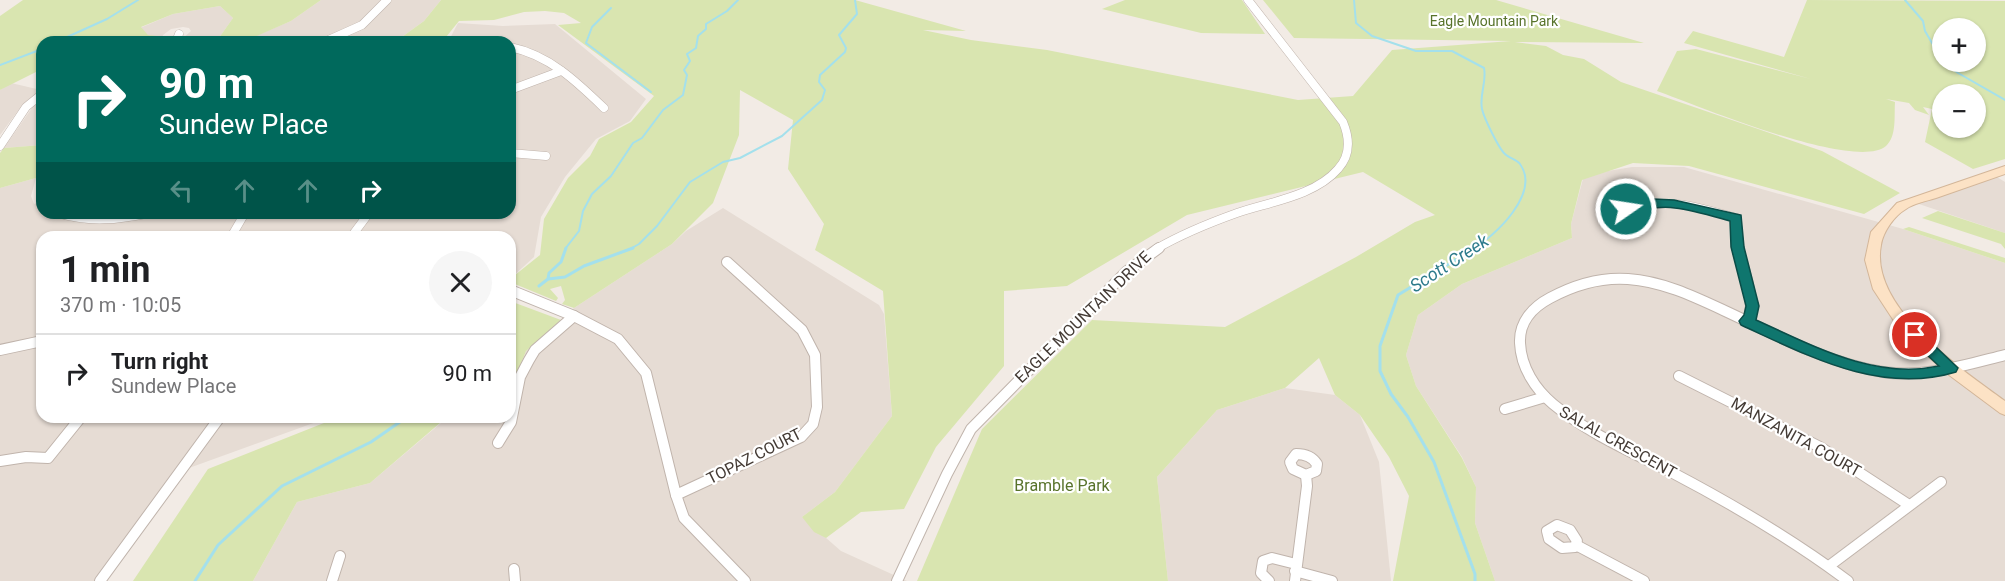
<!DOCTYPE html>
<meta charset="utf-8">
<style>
:root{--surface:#fff;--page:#f6f6f6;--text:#202124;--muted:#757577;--line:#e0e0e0}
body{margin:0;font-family:Roboto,sans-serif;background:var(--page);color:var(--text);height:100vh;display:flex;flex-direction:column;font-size:22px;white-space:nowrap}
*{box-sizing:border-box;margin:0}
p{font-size:20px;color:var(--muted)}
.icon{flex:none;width:33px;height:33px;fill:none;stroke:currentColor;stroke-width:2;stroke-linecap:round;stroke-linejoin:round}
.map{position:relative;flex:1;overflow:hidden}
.side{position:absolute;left:36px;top:231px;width:480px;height:192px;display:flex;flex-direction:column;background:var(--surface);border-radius:18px;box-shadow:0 2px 4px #0004}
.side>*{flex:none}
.banner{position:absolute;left:36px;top:36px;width:480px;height:183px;border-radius:18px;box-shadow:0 2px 4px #0004;background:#00695c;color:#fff;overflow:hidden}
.fabs{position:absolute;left:1932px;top:18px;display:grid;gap:12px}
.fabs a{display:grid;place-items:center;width:54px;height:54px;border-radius:50%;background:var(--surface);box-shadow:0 2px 4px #0004;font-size:30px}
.pin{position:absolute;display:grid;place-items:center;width:51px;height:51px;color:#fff;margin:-26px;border:3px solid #fff;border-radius:50%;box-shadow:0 2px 6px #0007}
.me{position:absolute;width:66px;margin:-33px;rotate:77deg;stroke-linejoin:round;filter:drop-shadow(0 0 4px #0008)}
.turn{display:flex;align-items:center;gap:21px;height:126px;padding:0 24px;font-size:27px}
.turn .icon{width:78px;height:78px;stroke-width:2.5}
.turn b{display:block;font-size:42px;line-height:51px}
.lanes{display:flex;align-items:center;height:57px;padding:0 24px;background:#0003;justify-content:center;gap:30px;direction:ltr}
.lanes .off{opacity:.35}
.round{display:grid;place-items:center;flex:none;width:63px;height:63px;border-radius:32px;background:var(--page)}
.head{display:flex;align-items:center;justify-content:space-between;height:102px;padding:0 24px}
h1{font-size:36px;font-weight:700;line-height:45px}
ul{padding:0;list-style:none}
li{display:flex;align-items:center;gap:18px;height:78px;padding:0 24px;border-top:2px solid var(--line)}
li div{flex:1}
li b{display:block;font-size:22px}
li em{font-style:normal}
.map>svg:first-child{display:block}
.residential{fill:#e6dcd4}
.green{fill:#d9e5b0;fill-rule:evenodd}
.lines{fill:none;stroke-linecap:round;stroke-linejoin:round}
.stream-far1{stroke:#a4e0ec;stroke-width:2}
.stream{stroke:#a4e0ec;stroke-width:3}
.street-far1-casing{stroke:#c0b4ac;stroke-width:9}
.street-casing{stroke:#c0b4ac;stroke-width:12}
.secondary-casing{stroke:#d3b699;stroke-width:2}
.street-far1{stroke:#fff;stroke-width:8}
.street{stroke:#fff;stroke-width:10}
.secondary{fill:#fce2c5;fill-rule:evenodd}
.route{fill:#0f766e;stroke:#0a4d48;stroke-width:1.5}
.labels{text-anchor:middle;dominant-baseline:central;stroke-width:4.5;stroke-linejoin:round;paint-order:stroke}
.far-park-label{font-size:14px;fill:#58732b;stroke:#fff}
.street-label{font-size:16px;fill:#443b35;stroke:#fff}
.park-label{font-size:16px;fill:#58732b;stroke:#fff}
.water-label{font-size:18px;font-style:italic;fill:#2d7b8c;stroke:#fff}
</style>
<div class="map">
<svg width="2005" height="581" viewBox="0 0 2005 581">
<rect width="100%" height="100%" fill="#f2ebe5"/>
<!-- residential -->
<g class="residential">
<path d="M321,0H441L424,21L395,42H241L291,21Z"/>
<path d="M220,6L233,18L216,42H179L191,31L189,28L183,27L171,29L163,35L162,38L169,42H151L156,37L148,35L140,28L173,14Z"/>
<path d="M458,23L503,26L555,24L646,99L630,121L596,139L565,177L541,217L534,257L510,279V237H42V417H330L189,468L105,581H0V188L36,178L31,196L34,204L42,201V213H510V42H448Z"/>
<path d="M11,83L41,90L23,104L0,135V90Z"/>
<path d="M42,97V145L4,148L32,108Z"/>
<path d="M1632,167H1684L1903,229L2005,263V581H1495L1475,523L1476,487L1462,457L1416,386L1406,355L1418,315L1462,284L1572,238L1571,224L1584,175Z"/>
<path d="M1992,174L2005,182V233L1910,201Z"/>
<path d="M723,208L879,305L884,314L892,416L835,492L802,517L841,551L907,581H253L297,502L370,483L448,417H510V392L526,351L574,308L672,244L686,231Z"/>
<path d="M1285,388L1335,395L1360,415L1379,462L1391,581H1168L1157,477L1217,410Z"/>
</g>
<!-- green -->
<g class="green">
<path d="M23,0H321L291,21L259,35L241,42H216L233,18L220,6L173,14L141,27L148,35L157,36L151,42H42V69L0,90V16Z"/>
<path d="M441,0H855L966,31L923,30L971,40L1047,50L1298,100L1353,96L1392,50L1511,41L1294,38L1263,0H1496L1644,43L1515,42L1546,46L1563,55L1584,59L1621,82L1822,151L1900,193L1864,214L1689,166L1633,163L1582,180L1571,224L1572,238L1462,284L1418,315L1406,355L1416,386L1462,458L1476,487L1475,523L1495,581H1393L1409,496L1389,457L1360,415L1335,395L1319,358L1285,388L1217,410L1157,477L1168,581H917L982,429L1092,320L1225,327L1356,257L1415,222L1435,215L1363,172L1187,215L1067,286L1004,291V366L936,447L904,509L861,512L826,538L814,532L802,517L835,492L892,416L883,291L815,250L824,224L788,169L793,120L740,90L739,135L713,203L672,244L574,308L562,304L565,300L561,286L550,289L558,298L556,301L510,282V279L540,255L544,219L568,178L590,156L599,139L631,122L654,96L558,25L581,23L564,13L545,11L524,12L494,20L459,21L442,42H395L424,21Z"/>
<path d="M1125,0H1242L1265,34L1201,33L1102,9Z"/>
<path d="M1807,0L2005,1V159L1973,169L1925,142L1932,109L1923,107L1929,115L1915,110L1909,103L1886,99L1895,102C1894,116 1897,136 1886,146C1855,172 1696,105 1657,91L1677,51L1696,49L1811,79L1684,43L1693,31L1784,57ZM1976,28V62H1942V28ZM1976,94V128H1942V94Z"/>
<path d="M42,145V170L36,178L0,188V153L4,148Z"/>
<path d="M1938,211L2005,233V249L2001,244L1922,218Z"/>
<path d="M1909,227L2005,258V263L1903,229Z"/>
<path d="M510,301L561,320L526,351L510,392Z"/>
<path d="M339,417H447L370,483L297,502L253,581H133L208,469Z"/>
</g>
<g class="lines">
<!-- stream-far1 -->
<g class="stream-far1">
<path d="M1354,0L1356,23L1372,36L1416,51H1452L1484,68C1487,82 1479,95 1482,109C1484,118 1499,149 1505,154C1509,158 1517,160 1520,164C1541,193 1495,236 1473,249"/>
<path d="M1905,0L1923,21L1925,31L1942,60"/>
<path d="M611,8L592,27L586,43L651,92"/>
<path d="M56,42L107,19L138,0"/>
<path d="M1944,62L1958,73L2005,100"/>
<path d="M0,65L42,49"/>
<path d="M565,249L579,231L583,211L592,194L611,176L633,143L642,138L663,110L683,95L687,75L684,70L690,61L687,54L696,48L698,36L706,29V24L727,11L738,0"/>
<path d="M630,249L639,244L657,226L690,182L723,162L740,158L782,136L822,100L825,90L819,82L820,75L845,52L846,48L839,35L857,14L855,0"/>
</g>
<!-- stream -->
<g class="stream">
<path d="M548,279L549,273L561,262L566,248"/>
<path d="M539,286L548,279L565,277L584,266L633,248"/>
<path d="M195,581L218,545L282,486L371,442L407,417"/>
<path d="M1475,581V574L1434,462L1408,417L1391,394L1380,371V346L1398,295L1475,248"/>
</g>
<defs>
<g id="street-far1">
<path d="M176,42L179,34"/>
<path d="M324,42L362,25L387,0"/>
<path d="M510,47C549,55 576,81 604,108"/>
<path d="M510,90L561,71"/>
<path d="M0,146L26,107L42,94"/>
<path d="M510,153L546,156"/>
<path d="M42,184V199"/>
<path d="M1629,204L1643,206L1648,214C1639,218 1631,216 1626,207Z"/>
<path d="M1643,206C1675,198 1706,210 1737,218L1739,249"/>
<path d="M57,213C89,223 118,220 150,213"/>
<path d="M487,213L491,214"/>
<path d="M231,237L245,213"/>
<path d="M351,237L369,213"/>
<path d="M1156,249C1182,234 1209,223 1237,213C1269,202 1315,196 1338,169C1351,155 1350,139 1343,122L1248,0"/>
</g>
<g id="street">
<path d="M1738,248C1742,265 1759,308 1746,321"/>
<path d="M510,290L574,316L618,339L646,373L676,495L684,518L745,581"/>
<path d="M0,350L42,341"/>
<path d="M1679,376L1820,447L1909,505"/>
<path d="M1505,409L1545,397"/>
<path d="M498,443L511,422L520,377L529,360L535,350L574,316"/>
<path d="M1296,454C1305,454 1312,456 1317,464L1316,471L1306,475L1293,469L1290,462Z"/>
<path d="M0,461L26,457L48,458L81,417"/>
<path d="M676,495L801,437L813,424L817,407L815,355L802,330L727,262"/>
<path d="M1557,525L1570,530L1577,541L1575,547L1562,548L1549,539L1547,531Z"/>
<path d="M1576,545L1644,581"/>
<path d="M1829,566L1941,482"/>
<path d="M514,569L515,581"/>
<path d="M1295,571L1332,581"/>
<path d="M100,581L220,417"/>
<path d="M332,581L340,556"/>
<path d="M897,581L947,474L971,429L1127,271L1159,248"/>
<path d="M1269,581L1261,573L1263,561L1272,558L1296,564"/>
<path d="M1295,581L1307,486L1306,475"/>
<path d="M1848,581C1793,540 1734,505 1673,473C1632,452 1589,434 1553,404C1535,389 1521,367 1520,343C1519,322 1533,307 1550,298C1574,285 1600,277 1628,279C1661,281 1693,296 1723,310C1775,334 1826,363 1883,372C1924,378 1965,365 2005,355"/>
</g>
<path id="secondary" d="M2005,166V174C1982,182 1959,190 1936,198C1927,201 1914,203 1906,209C1894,216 1883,232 1881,245C1869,307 1961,369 2005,401V415L2000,413L1949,375L1920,349L1894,321L1873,289L1865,260L1871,232L1897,203Z"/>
</defs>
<!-- street-far1 casing -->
<use href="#street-far1" class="street-far1-casing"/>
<!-- street casing -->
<use href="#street" class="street-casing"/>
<!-- secondary casing -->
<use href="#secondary" class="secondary-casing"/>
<!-- street-far1 -->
<use href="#street-far1" class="street-far1"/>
<!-- street -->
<use href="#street" class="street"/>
<!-- secondary -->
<use href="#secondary" class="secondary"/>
</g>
<!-- route -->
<path class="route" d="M1653,199L1674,200L1741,215L1744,247L1759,306L1756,320C1812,345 1874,380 1939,366L1910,339L1907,335L1915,330L1920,332L1958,368L1956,372C1880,395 1809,356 1741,325L1739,321L1744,315L1746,306L1731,247L1730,221C1712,216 1693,210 1675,208C1660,205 1647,211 1633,207L1630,212L1626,213L1620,209L1622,202C1633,199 1642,201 1653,199Z"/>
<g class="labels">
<!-- far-park labels -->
<g class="far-park-label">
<text x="1494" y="21">Eagle Mountain Park</text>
</g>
<!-- street labels -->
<g class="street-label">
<text transform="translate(1083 317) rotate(-44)">EAGLE MOUNTAIN DRIVE</text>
<text transform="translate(1796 437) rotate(29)">MANZANITA COURT</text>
<text transform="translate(1618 442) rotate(29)">SALAL CRESCENT</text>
<text transform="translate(754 456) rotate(-27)">TOPAZ COURT</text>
</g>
<!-- park labels -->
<g class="park-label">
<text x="1062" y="485">Bramble Park</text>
</g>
<!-- water labels -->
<g class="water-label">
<text transform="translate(1449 263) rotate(-33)">Scott Creek</text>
</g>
</g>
</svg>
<div class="fabs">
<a>+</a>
<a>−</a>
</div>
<div class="pin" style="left:1915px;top:335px;background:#d93025"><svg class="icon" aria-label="arrive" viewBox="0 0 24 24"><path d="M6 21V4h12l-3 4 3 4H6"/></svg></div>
<svg class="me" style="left:1626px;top:209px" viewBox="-20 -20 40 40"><circle r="17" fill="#0f766e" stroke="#fff" stroke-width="3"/><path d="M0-11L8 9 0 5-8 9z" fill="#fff"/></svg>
<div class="banner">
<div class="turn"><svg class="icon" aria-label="right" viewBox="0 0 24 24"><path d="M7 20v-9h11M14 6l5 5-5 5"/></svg><div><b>90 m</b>Sundew Place</div></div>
<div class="lanes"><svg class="icon off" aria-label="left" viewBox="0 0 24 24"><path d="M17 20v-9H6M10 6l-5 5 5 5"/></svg><svg class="icon off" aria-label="ahead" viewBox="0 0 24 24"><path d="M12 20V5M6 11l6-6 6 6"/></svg><svg class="icon off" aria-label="ahead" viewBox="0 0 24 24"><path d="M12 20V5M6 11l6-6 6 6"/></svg><svg class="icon" aria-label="right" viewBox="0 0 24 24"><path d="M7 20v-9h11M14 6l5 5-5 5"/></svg></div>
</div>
<section class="side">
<div class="head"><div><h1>1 min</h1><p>370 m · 10:05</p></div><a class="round"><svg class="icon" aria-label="close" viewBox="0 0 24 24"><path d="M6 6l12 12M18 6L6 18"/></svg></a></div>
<ul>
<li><svg class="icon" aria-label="right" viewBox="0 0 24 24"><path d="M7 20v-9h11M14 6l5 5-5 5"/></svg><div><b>Turn right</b><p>Sundew Place</p></div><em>90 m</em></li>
</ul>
</section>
</div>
